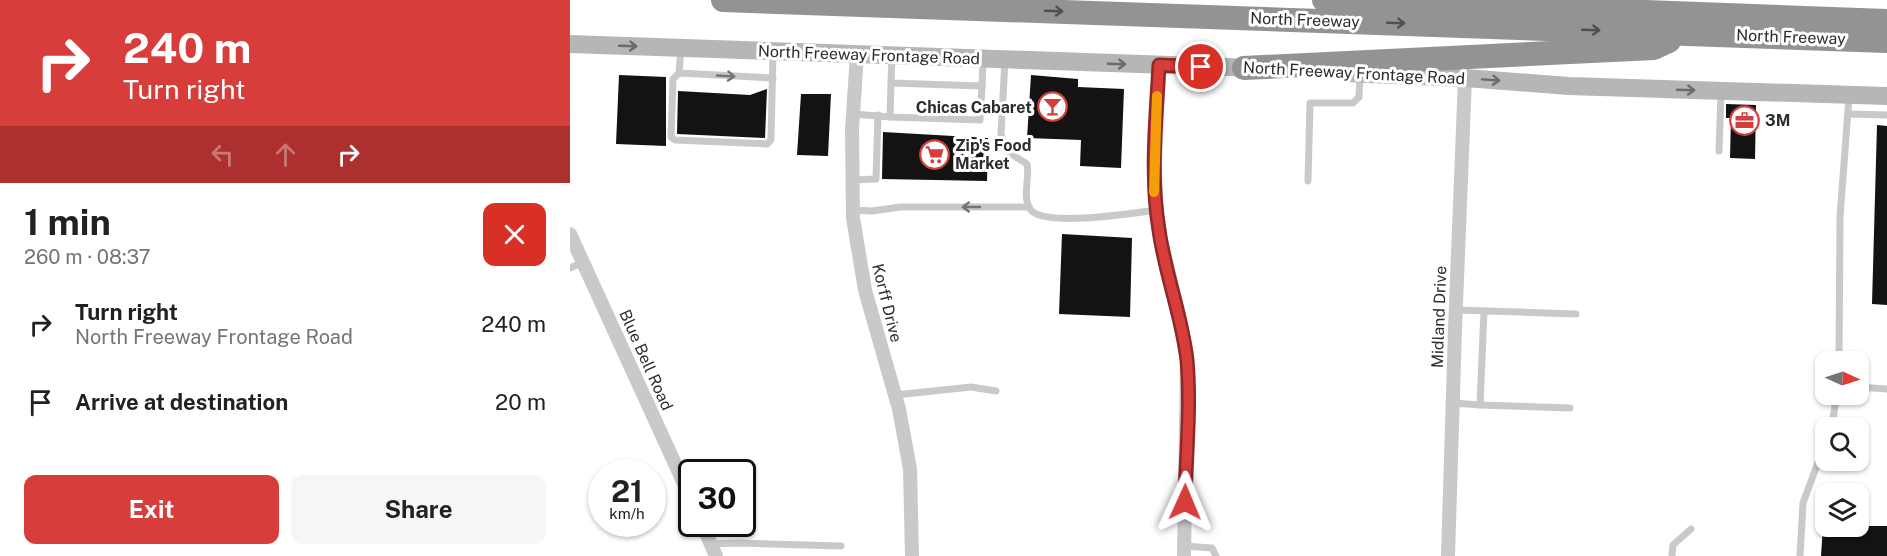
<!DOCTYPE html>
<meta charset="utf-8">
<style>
:root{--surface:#fff;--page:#f6f6f6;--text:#202124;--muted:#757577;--accent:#d73d3a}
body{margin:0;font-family:"Public Sans",sans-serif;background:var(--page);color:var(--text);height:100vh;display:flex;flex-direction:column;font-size:22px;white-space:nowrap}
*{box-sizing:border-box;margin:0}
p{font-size:20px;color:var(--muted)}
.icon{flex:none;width:33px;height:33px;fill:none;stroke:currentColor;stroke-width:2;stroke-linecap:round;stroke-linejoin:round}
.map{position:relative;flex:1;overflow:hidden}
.sheet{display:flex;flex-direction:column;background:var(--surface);width:570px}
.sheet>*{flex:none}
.hud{background:#d73d3a;color:#fff;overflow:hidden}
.needle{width:39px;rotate:93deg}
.buttons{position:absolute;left:1245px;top:351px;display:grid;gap:12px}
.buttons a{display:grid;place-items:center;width:54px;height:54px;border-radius:12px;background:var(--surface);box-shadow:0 2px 4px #0004;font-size:30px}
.speed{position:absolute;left:18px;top:459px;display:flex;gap:12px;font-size:30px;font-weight:700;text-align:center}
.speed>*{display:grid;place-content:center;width:78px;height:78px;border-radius:50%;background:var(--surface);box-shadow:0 2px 4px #0004;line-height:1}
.speed small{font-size:15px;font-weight:400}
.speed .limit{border:3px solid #111;border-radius:9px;background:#fff;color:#111}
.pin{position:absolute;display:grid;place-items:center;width:51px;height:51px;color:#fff;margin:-26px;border:3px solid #fff;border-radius:50%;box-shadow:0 2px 6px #0007}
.me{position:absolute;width:66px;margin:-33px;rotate:1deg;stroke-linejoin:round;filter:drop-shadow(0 0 4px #0008)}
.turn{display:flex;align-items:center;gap:21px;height:126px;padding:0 24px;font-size:27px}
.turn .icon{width:78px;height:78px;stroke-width:2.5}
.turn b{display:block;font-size:42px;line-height:51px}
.lanes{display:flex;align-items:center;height:57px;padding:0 24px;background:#0003;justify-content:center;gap:30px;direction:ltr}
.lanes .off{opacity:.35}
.round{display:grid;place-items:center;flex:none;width:63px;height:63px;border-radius:12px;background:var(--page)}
.overview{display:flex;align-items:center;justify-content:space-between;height:102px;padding:0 24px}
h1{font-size:36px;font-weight:700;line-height:45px}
.button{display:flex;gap:12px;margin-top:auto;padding:12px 24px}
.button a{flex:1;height:69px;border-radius:12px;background:var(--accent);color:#fff;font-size:24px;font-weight:700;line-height:69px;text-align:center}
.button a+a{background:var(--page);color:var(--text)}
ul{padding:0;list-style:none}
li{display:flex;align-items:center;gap:18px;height:78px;padding:0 24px}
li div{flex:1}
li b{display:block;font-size:22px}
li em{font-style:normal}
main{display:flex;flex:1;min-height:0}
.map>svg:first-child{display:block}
.building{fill:#131313}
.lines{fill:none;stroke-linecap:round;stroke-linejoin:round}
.service{stroke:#c9c9c9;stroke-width:7}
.minor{stroke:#c9c9c9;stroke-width:14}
.secondary{stroke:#b6b6b6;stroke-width:18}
.motorway{stroke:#939393;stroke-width:24}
.oneway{stroke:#505050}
.oneway2{stroke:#6a6a6a}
.oneway3{stroke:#737373}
.route-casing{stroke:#8c2826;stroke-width:15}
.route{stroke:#d73d3a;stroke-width:10}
.slow{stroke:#f59e0b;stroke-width:10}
.labels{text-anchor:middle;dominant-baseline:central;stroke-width:6;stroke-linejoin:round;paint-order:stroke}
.street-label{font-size:16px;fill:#2c2c2c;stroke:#fff}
.poi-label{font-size:16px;font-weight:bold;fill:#2c2c2c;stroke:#fff;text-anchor:start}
</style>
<main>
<section class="sheet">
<div class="hud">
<div class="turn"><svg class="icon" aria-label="right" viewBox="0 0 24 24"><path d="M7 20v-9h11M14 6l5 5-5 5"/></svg><div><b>240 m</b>Turn right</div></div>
<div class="lanes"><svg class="icon off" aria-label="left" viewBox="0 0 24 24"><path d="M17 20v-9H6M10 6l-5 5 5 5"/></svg><svg class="icon off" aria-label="ahead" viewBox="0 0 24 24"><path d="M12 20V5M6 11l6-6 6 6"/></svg><svg class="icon" aria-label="right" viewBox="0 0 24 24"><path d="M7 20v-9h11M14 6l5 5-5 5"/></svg></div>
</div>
<div class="overview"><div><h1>1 min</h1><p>260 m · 08:37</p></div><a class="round" style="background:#d93025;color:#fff"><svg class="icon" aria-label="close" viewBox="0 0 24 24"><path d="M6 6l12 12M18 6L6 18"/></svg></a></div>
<ul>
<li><svg class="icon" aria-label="right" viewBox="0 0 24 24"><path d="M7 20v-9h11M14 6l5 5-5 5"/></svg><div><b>Turn right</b><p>North Freeway Frontage Road</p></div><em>240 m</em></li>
<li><svg class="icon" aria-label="arrive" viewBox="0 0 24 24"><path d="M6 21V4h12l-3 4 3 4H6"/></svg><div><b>Arrive at destination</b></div><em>20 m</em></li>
</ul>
<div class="button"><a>Exit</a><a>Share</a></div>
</section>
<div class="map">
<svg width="1317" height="556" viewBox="0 0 1317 556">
<rect width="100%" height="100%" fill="#fff"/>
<!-- building -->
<g class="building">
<path d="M49,75L96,77V146L46,144Z"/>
<path d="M461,75L508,79V87L554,89L551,168L510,166L511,140L457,138Z"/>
<path d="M197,89L195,138L107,134L108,91L180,95Z"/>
<path d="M231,94H261L258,156L227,155Z"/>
<path d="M1156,104L1186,105L1185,159L1160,158L1161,118H1156Z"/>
<path d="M1307,125L1317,126V305L1302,304Z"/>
<path d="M313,132L418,138L417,181L312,179Z"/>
<path d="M492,234L562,238L560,317L489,314Z"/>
<path d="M1253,526H1317V556H1251Z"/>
</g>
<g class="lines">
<!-- service -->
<g class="service">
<path d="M111,48L109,73L103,79L101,137L105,140L197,144L201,140L203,52"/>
<path d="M322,56L321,83L412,86L413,60"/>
<path d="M435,60L431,134L438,152L457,164C460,177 452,197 460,209C473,228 564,213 586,210"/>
<path d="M109,73L203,78"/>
<path d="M321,83L320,117L410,120L412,86"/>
<path d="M283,114L320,117"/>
<path d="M1278,114L1317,115"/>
<path d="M1149,151L1151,93"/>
<path d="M282,180L306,179L308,115"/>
<path d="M738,181L740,103H783L789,97L790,76"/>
<path d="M282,210L302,211L330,207H459"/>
<path d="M0,268L13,262"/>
<path d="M886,310L1006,314"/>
<path d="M1269,362L1270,217L1279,97"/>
<path d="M1288,387L1317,389"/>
<path d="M325,395L401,387L426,391"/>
<path d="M883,403L910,405L914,311"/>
<path d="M910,405L1000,408"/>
<path d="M1261,428C1265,416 1263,406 1268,394"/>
<path d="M141,544L167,543L271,546"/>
<path d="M614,546L642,548L646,556"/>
<path d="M1102,556L1103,545L1121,529"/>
<path d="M1230,556L1233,503L1256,441"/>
</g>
<!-- minor -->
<g class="minor">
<path d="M287,55L282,129L283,218L295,290L329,409L340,469L342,556"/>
<path d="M589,65L584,190L589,232L611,324L617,361L614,556"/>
<path d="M0,234L122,501"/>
<path d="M132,524L146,556"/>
<path d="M878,556L885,329L895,78"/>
</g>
<!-- secondary -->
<g class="secondary">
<path d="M0,44L685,68"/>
<path d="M775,73L895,78L999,86L1317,96"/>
</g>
<!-- motorway -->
<g class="motorway">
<path d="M153,0L1317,41"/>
<path d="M754,0L1317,21"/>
<path d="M674,68L1084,48L1099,41"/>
</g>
</g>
<!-- one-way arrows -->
<defs><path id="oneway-shaft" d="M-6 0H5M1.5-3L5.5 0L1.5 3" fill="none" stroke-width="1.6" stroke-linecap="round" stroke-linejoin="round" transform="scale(1.5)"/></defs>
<g class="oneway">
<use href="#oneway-shaft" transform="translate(484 11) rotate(2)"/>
<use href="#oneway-shaft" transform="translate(826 23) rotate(2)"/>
<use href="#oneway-shaft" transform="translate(1021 30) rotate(2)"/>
</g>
<g class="oneway2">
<use href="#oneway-shaft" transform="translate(58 46) rotate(2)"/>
<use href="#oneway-shaft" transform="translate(547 64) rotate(2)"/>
<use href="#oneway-shaft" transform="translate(921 80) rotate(4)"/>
<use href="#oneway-shaft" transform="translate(1116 90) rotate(2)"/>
</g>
<g class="oneway3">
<use href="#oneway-shaft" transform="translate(156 76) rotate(3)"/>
<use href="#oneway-shaft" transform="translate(401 207) rotate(-180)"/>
</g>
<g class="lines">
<defs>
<path id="route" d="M615,502C616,455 621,407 617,360C612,316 595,274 589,230C580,175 586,120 589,65L631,67"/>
</defs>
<!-- route casing -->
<use href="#route" class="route-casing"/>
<!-- route -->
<use href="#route" class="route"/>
<!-- slow -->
<path class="slow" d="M584,192L587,96"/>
</g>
<!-- icons -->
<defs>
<symbol id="bar-ring" viewBox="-11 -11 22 22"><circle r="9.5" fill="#fff" stroke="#d73d3a" stroke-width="1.5"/><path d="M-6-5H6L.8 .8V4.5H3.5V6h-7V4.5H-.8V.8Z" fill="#d73d3a"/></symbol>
<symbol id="office-ring" viewBox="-11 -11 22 22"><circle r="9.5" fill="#fff" stroke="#d73d3a" stroke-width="1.5"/><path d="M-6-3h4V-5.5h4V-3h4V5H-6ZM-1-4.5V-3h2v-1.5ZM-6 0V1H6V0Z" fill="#d73d3a"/></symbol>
<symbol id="supermarket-ring" viewBox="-11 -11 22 22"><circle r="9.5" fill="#fff" stroke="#d73d3a" stroke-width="1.5"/><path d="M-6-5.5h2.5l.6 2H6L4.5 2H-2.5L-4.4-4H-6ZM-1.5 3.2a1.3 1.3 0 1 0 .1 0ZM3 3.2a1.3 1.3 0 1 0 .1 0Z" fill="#d73d3a"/></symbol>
</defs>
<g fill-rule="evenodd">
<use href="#bar-ring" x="466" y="90" width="33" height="33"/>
<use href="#office-ring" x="1158" y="104" width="33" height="33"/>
<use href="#supermarket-ring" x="348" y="138" width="33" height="33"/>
</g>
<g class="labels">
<!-- street labels -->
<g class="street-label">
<text transform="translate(735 20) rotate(2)">North Freeway</text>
<text transform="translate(1221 37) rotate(2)">North Freeway</text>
<text transform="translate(299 55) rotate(2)">North Freeway Frontage Road</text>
<text transform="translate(784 73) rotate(3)">North Freeway Frontage Road</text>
<text transform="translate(317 303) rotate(76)">Korff Drive</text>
<text transform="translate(869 317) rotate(-88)">Midland Drive</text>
<text transform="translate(76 360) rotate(66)">Blue Bell Road</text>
</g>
<!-- poi labels -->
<g class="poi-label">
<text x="462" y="107" text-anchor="end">Chicas Cabaret</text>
<text x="1195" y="120">3M</text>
<text x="385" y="145">Zip's Food<tspan x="385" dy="18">Market</tspan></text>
</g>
</g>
</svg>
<div class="buttons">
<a><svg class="needle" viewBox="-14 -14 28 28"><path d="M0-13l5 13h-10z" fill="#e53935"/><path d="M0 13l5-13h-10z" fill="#757577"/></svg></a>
<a><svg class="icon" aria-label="search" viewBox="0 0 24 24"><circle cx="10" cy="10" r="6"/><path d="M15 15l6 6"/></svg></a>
<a><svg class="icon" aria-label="layers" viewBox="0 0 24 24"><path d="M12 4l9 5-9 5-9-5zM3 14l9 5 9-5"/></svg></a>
</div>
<div class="speed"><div>21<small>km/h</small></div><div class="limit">30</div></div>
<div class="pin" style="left:631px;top:67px;background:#d93025"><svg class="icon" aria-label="arrive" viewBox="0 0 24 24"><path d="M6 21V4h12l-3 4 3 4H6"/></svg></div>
<svg class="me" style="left:615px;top:502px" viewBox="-20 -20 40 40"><path d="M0-17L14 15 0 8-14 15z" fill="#d73d3a" stroke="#fff" stroke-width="4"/></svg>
</div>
</main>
